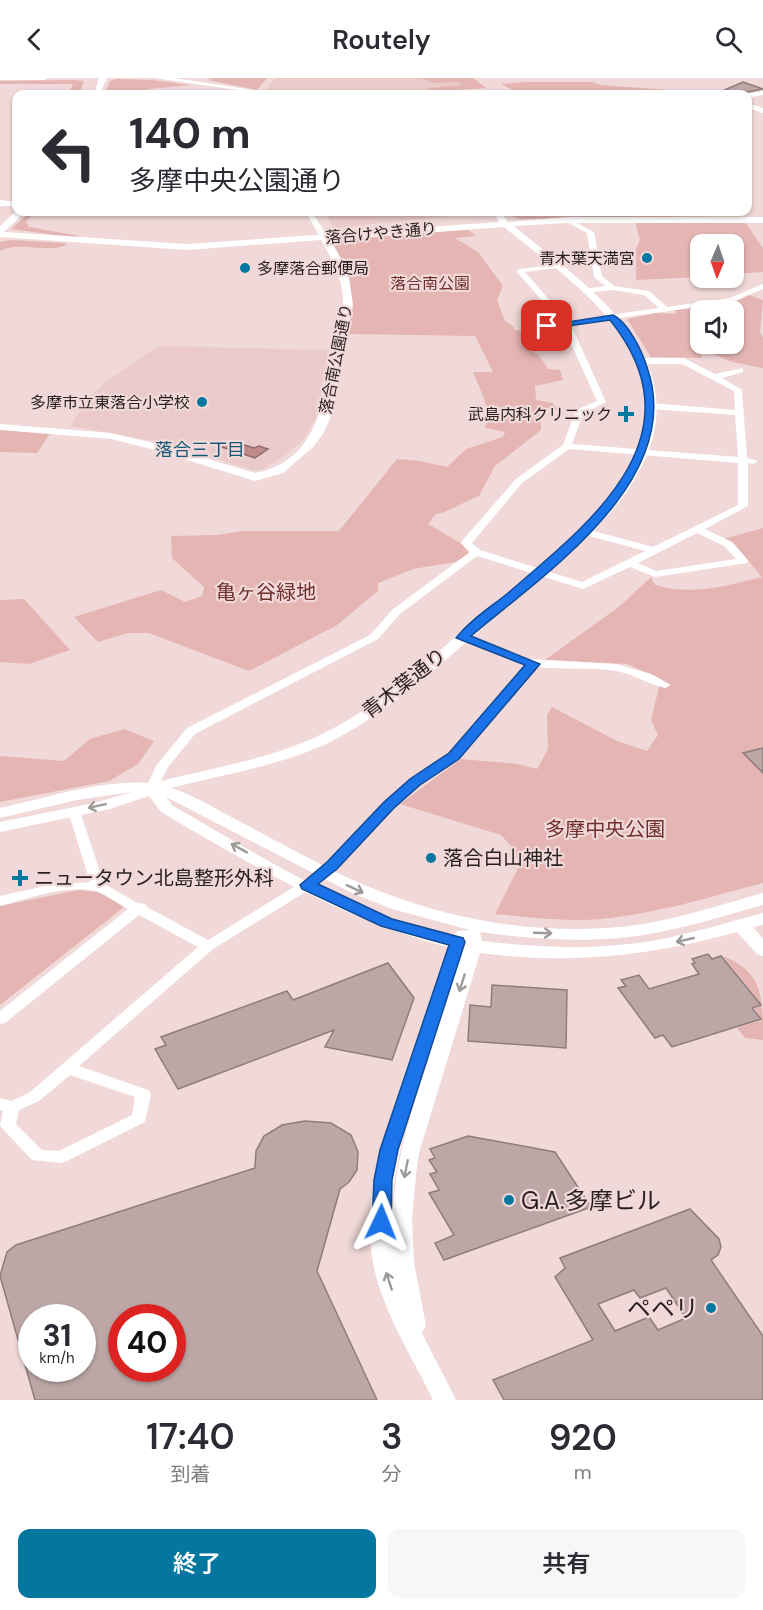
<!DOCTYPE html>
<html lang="ja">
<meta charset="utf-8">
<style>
:root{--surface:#fff;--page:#f7f7f7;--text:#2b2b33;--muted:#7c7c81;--accent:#0377a0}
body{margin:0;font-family:"DM Sans","Noto Sans JP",sans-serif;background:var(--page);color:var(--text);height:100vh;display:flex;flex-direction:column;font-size:22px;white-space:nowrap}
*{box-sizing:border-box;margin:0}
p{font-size:20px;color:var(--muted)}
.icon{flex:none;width:33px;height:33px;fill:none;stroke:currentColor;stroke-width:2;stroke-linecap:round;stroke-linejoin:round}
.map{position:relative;height:1322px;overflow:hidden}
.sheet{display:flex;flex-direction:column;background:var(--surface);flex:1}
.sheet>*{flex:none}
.guide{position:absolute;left:12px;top:12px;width:740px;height:126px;border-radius:12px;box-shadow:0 2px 4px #0004;background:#fff;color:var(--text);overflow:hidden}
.needle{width:39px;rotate:182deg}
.fabs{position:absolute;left:690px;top:156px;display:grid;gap:12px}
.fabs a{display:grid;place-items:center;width:54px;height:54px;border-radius:12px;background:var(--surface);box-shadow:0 2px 4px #0004;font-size:30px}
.speed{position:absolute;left:18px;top:1226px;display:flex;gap:12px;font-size:30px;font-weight:700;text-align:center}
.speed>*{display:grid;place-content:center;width:78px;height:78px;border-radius:50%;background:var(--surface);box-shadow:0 2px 4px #0004;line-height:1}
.speed small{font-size:15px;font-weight:400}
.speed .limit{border:9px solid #d22;background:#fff;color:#111}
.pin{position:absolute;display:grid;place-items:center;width:51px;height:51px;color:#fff;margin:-26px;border-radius:12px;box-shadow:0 3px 9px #0006}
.me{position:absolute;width:66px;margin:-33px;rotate:2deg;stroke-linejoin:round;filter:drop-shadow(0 0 4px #0008)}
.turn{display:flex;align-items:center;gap:21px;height:126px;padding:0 18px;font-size:27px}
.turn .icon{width:78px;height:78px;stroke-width:2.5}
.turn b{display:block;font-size:42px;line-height:51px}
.eta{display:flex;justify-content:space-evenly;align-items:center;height:102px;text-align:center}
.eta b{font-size:36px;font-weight:600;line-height:42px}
.primary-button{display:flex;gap:12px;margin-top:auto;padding:12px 18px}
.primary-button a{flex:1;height:69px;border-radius:12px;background:var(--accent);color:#fff;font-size:24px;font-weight:600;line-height:69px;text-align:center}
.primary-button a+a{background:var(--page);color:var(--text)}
header{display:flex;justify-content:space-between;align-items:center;height:78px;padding:0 18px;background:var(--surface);font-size:27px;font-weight:600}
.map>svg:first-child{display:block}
.built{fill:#eacbca}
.green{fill:#e4b5b3;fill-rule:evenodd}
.water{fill:#bf8b89;stroke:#916b69;stroke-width:1.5}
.building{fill:#bca7a6;stroke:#907c7b;stroke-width:1.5;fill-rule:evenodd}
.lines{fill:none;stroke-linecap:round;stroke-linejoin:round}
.minor{fill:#fff;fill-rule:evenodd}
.tertiary{fill:#fff;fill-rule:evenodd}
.oneway{stroke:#9e9a9a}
.route{fill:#1a73e8;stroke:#114b97;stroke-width:1.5}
.poi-dot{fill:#0377a0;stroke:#f0d9d8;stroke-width:2}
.labels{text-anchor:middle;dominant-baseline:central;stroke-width:4.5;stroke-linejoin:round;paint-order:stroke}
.far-street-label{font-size:16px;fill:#271f1e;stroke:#f0d9d8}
.far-poi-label{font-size:16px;fill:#271f1e;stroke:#f0d9d8;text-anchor:end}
.far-park-label{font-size:16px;fill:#702f2f;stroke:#f0d9d8}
.far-neighbourhood-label{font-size:18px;fill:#155876;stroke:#f0d9d8}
.park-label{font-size:20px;fill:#702f2f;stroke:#f0d9d8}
.street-label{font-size:20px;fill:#271f1e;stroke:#f0d9d8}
.poi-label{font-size:20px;fill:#271f1e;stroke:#f0d9d8;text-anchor:start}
.near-poi-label{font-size:24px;fill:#271f1e;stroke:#f0d9d8;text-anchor:start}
</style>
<header><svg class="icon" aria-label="back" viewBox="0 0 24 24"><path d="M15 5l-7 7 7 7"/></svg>Routely<svg class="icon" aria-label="search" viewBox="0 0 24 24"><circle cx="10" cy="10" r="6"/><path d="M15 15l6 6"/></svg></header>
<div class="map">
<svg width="763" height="1322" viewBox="0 0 763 1322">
<rect width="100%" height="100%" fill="#f0d9d8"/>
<!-- built -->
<g class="built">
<path d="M275,0H421L434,5L459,4L463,8L429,10L428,14L400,16H293L265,13Z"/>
<path d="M323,134H459V137L335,150Z"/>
<path d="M158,268L329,272L316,340L303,362L284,378L262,392H253L159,364L70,348L90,318L106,304Z"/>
</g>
<!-- green -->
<g class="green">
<path d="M213,0H267L257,12L208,2Z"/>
<path d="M421,0H473L486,10L428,14L429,10L462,7L459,4L434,5Z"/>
<path d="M116,1L152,2L190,7L149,11L131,16H105L110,3Z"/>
<path d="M74,2L84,3L79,16H68L73,6H0V3Z"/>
<path d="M527,4H592L601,7L668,12H512L501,6Z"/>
<path d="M30,134H36L26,143L29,149L80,158L71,159L11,151Z"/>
<path d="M509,134L716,136L717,138L521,141L513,139Z"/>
<path d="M635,144H745L763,170V194L734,196V166H700V199L636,202V171L640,162Z"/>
<path d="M467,151L476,158L455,160L478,174L503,208L497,222L505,243L514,249V252L524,253L528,272L539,277L548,291L560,292L563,302L535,308L536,322L552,325L559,332L547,330L541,342V352L495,388L479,418C467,422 445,436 436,436L428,446L462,466L469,476L455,484L413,491L378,505V513L337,547L249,593L149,555H128L98,564L74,539L161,512L185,524L202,518L204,509L172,480L171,458L218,457L242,453H339L397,381L420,383L447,389L466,371L503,359L505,354L485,350C491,329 481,314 473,294H493L475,258L348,256C355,212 353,202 332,163Z"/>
<path d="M11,162L63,165L67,166C50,177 19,162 0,173V164Z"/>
<path d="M749,217L763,222L760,254L763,260V290L732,284L699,270L702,280L651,279L627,241L656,235L676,236L675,232L735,224ZM700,232H734V266H700Z"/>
<path d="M0,351L51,354L37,375L0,374Z"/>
<path d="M763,450V805C710,819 655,836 601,841C566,844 530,839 495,836L522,782L510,778L511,768L501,757L400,726L461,681L518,686L537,691L548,671L547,637L552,629L617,663L647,673L658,657L651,642L661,601L627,586L545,582L620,528L651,499L655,507C691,518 726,508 762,499L735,467L724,461Z"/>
<path d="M24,521L70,572L29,586L0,584V522Z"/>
<path d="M124,651L154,663L138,686L109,703L0,724V678L64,683L90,661Z"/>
<path d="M79,812L98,814L124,829L0,927V828Z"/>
<path d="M723,878C763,894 763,918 763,962L745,960L737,950L762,942L754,930L762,927Z"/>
</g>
<!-- water -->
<path class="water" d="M232,363L254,370L259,368L268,371L255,380L222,369Z"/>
<!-- building -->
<g class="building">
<path d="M743,4L763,11L738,16H715Z"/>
<path d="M763,670V695L743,675Z"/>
<path d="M708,876L712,881L721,878L761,927L752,930L761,941L672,969L663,957L655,960L618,910L626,908L621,902L639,897L649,911L699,896L692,886L695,885L692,881Z"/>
<path d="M388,885L414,920L392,982L325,969L334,952L178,1011L155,971L166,967L161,959L287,913L293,922Z"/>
<path d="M492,907L567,912L566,970L468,963L470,927L491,929Z"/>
<path d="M305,1043L331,1045L351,1057L358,1074L357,1092L349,1104L340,1111L317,1193L377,1322H35L0,1198L7,1174L16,1167L255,1090L256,1073L264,1058L282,1047ZM32,1239H82V1290H32ZM122,1239H172V1290H122Z"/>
<path d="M468,1058L555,1074L591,1129L444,1182L435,1165L454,1157L429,1115L439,1112L430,1096L437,1094L429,1082L435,1080L430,1071Z"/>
<path d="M690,1131L719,1161L721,1169L718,1177L711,1182L763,1258V1322H504L493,1302L593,1262L555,1199L565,1190L560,1180ZM666,1210L686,1240L658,1252L649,1239L615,1253L598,1226L634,1212L640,1220Z"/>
</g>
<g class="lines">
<!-- minor -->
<g class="minor">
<path d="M763,13V17L747,20L746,16Z"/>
<path d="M306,134H312L328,159L327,161H321Z"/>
<path d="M565,141H569L594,154L602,198L614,208L649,213L667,229L730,220L763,206V211L732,224L571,247L606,324L583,336L572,366L738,379L735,337L651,331L647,328L651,325L735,332L734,313L682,286H641L637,283L641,280H684L715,296L743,290V294L722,300L742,312L747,380L758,383L753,386L748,385V428L705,451L732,464L747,481L748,483L747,485L655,499L630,489L583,511L477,478L400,536L378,561L195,656L168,689L156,713H148L146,710L156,688L187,650L370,557L392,532L470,474L461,465L462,463L516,401L563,367L576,332L597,323L563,248L527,253L523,251L527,249L561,244L516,193L520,191L559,186L560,188L556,190L525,194L568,243L659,230L644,217L612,212L583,215V211L605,208L594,199L587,155L565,143ZM569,371L738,385V427L653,469L586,451L582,452V456L645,473L582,504L480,472L472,465L522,405ZM697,455L724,468L736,481L656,493L638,485Z"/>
<path d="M462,556L529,581L616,586L651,596L671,607L665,610C648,606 634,596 616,593C590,589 563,592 536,589L458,681L419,707L393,730L337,790L312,810L213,871L79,988L148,1012L151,1016L145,1044L67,1083L61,1085L32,1082L0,1048L3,1033L0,1032V1020L11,1023L29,1015L198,869L139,837L5,945L0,946V933L128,831C118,825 106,816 95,813C68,806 26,821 0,828V818L49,807L90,804L68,733L70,730H78L80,733L104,806L138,825L145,826L147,829L208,862L302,804L327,784L385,724L411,701L450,675L526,587L458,561L456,559L458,557ZM70,997L135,1019L132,1037L59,1073L42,1072L16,1046L19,1032L39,1023Z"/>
</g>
<!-- tertiary -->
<g class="tertiary">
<path d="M0,0H48L44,2H0Z"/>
<path d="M99,0H107L100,16H94Z"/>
<path d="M154,0H174L281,16H265Z"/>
<path d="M467,12L705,14L709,16H416Z"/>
<path d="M747,25L763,30V35L747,30Z"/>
<path d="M0,122L16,124V128H0Z"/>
<path d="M16,133L25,134L4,154L187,166L499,144L493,134H501L508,144L567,139H763V145H567L514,148C565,191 648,245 656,318C666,412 555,487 494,540C444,583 395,629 336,661C284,688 226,695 171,710C193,717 213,729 233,740C265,757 297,774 330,791C426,839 536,862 644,846C684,839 723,826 763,815V827C727,837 692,848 655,855C597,866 538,862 480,854L482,863C539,870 595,872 652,863C689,856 726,845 763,835V847L753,849L763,861V878L757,876L737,854C649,878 571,887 480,875L419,1075L416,1097L412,1140L414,1184L426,1248L422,1255L456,1322H433C412,1278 382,1233 373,1185C361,1118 385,1056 405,994C420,952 434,910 448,869C344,842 253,788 161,734L149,718L110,731L0,754V744L94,725L132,714L77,722L0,740V730C50,719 102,701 153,705C210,690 269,682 322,656C384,626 434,577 485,533C546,481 667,400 643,306C626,236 556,192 504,149L330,162L348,193L353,227L333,334L323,356L313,369L283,395L255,403L151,371L111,361L0,352V346L111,355L158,366L255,395C316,384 323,326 333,277C336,261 343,243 343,227C344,202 333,183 321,162L187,172L0,159V148ZM166,719L354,816L392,831L470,852L458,853L453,858C355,840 258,776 173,728ZM444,934C419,1012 388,1087 392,1170C385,1088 419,1011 444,934Z"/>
</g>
</g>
<!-- one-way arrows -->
<defs><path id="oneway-shaft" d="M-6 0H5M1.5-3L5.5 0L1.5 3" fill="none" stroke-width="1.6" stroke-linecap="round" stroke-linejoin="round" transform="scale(1.5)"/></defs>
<g class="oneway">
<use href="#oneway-shaft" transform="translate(97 728) rotate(168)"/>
<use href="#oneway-shaft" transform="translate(239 770) rotate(-151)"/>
<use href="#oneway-shaft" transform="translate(355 811) rotate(25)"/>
<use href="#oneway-shaft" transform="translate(543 855) rotate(2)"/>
<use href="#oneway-shaft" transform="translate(685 862) rotate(167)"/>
<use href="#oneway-shaft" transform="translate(462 905) rotate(107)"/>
<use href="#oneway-shaft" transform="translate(406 1091) rotate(101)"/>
<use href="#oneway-shaft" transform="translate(389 1203) rotate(-108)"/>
</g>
<!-- route -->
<path class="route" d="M613,237C628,244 642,273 647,289C687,402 544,496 471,558L540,586L459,681L420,707L394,730L337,791L318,806L392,841L463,860L465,864L398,1072L392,1102L391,1144L388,1149L381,1151L375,1149L372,1144L374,1102L380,1072L449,867L381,848L302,811L300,807L327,784L384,724L410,701L449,675L525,587L456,560C470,542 491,529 508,515C591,444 703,358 610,242L547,251L542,248Z"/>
<!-- markers -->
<g class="poi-dot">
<circle cx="647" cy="180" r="6"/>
<circle cx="245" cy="190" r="6"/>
<circle cx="202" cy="324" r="6"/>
<path d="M623 327h6v6h6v6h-6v6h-6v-6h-6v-6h6z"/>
<circle cx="431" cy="780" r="6"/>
<path d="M17 791h6v6h6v6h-6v6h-6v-6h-6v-6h6z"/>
<circle cx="509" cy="1122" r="6"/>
<circle cx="711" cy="1230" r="6"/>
</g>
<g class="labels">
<!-- far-street labels -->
<g class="far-street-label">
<text transform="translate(381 155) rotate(-5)">落合けやき通り</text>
<text transform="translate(336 281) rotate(-79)">落合南公園通り</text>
</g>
<!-- far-poi labels -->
<g class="far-poi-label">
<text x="635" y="180">青木葉天満宮</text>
<text x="257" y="190" text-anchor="start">多摩落合郵便局</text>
<text x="190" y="324">多摩市立東落合小学校</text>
<text x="612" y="336">武島内科クリニック</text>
</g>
<!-- far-park labels -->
<g class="far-park-label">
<text x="430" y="205">落合南公園</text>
</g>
<!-- far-neighbourhood labels -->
<g class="far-neighbourhood-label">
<text x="200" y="372">落合三丁目</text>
</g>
<!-- park labels -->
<g class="park-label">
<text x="266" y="514">亀ヶ谷緑地</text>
<text x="605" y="751">多摩中央公園</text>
</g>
<!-- street labels -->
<g class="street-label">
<text transform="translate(404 605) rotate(-38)">青木葉通り</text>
</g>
<!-- poi labels -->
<g class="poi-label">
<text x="443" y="780">落合白山神社</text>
<text x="34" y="800">ニュータウン北島整形外科</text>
</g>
<!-- near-poi labels -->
<g class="near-poi-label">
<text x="521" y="1122">G.A.多摩ビル</text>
<text x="699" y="1230" text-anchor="end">ペペリ</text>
</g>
</g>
</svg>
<div class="fabs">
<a><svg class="needle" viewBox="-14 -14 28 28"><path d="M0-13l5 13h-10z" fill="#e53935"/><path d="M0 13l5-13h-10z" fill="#7c7c81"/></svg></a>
<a><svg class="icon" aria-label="sound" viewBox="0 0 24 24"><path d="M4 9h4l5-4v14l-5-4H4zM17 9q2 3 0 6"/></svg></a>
</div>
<div class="speed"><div>31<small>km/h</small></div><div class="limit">40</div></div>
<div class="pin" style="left:547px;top:248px;background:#d93025"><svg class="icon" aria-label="arrive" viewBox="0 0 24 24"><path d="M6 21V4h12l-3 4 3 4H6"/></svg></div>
<svg class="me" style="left:381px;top:1144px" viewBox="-20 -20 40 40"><path d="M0-17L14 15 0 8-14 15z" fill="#1a73e8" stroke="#fff" stroke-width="4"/></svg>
<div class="guide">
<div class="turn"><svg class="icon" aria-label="left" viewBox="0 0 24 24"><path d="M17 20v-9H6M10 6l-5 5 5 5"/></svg><div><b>140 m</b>多摩中央公園通り</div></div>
</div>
</div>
<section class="sheet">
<div class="eta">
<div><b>17:40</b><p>到着</p></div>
<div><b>3</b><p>分</p></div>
<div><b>920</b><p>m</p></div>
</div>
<div class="primary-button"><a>終了</a><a>共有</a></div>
</section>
